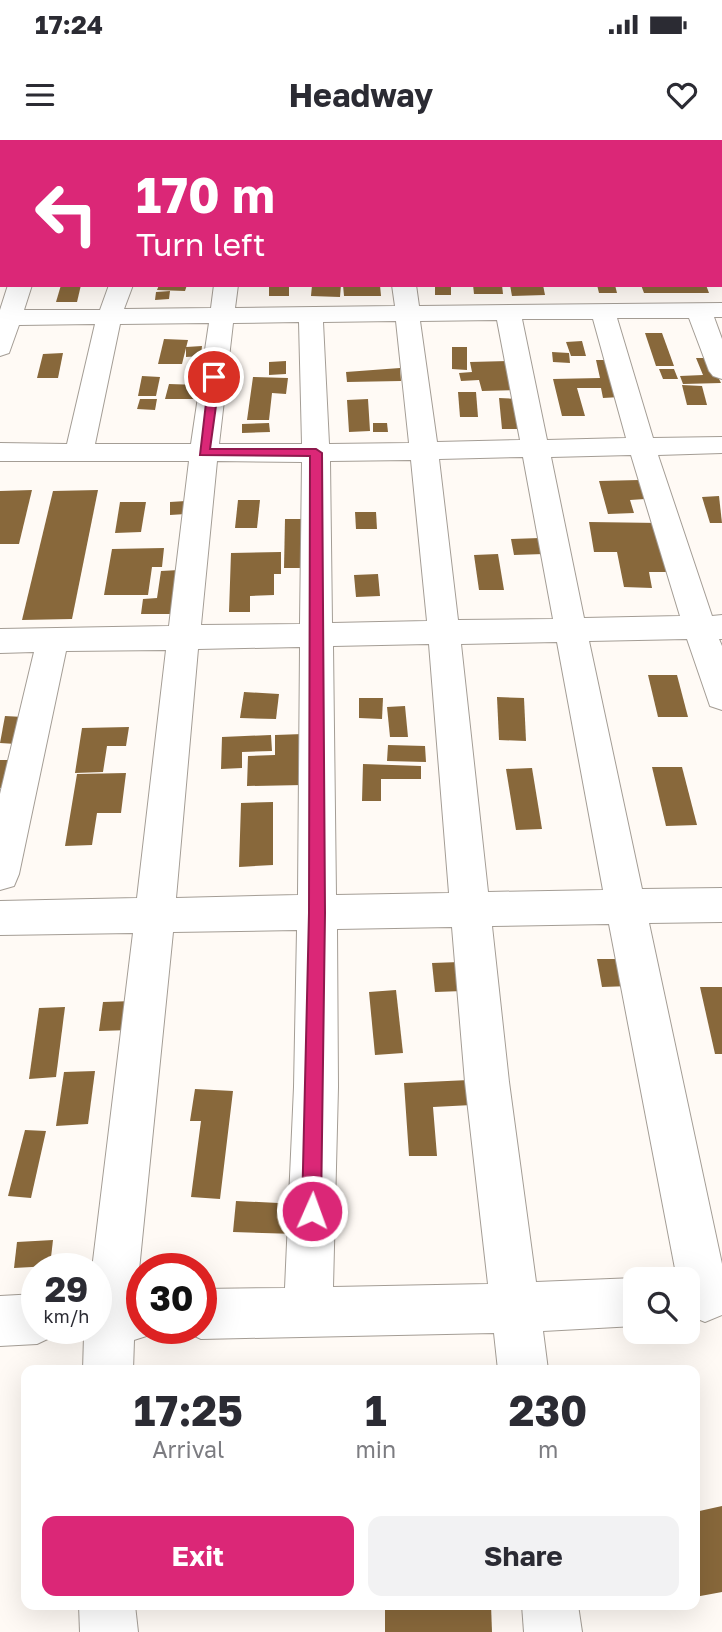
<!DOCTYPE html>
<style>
:root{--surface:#fff;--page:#f2f2f3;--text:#2b2b33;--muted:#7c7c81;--accent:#db2777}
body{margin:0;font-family:"Golos Text",sans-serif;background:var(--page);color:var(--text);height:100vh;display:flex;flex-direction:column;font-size:26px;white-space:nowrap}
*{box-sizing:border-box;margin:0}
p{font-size:23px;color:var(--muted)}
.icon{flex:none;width:38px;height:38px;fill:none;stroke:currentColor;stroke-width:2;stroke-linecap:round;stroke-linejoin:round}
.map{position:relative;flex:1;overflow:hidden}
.sheet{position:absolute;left:21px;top:1225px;width:679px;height:245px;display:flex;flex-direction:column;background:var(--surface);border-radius:14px;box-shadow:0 7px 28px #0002}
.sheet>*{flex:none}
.hud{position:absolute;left:0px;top:0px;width:723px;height:147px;box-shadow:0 7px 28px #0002;background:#db2777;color:#fff;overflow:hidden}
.tools{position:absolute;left:623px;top:1127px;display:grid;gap:14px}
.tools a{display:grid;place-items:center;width:77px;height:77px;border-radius:14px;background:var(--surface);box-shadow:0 7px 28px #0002;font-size:35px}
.speed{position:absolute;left:21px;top:1113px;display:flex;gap:14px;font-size:35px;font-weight:700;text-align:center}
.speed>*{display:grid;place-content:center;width:91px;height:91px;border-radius:50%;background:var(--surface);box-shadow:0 7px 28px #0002;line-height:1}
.speed small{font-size:18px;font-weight:400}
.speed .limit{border:10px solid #d22;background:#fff;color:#111}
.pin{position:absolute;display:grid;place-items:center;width:60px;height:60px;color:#fff;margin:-30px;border:4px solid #fff;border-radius:50%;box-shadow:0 2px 7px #0007}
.me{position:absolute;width:77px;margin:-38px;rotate:2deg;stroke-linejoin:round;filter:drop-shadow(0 0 5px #0008)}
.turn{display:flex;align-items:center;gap:24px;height:147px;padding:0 21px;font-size:32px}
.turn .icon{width:91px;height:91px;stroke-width:2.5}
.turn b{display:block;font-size:49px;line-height:60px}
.eta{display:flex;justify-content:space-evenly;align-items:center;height:119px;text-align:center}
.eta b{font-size:42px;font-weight:700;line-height:49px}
.action{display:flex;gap:14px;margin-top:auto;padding:14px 21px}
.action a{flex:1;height:80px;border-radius:14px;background:var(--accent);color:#fff;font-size:28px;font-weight:700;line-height:80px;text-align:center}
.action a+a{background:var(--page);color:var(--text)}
.status{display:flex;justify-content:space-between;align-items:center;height:49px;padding:0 35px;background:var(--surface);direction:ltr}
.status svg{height:19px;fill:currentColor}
header{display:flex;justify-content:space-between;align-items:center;height:91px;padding:0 21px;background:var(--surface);font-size:32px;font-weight:700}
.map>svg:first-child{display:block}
.building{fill:#88683b}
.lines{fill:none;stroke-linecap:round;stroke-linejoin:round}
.street-casing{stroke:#a49d95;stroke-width:2}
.street{fill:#fff;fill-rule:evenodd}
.route{fill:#db2777;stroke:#8e194d;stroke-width:2}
</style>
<div class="status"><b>17:24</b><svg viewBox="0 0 49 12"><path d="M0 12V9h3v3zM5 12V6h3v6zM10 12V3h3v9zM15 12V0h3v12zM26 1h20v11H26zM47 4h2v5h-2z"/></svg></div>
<header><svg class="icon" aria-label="menu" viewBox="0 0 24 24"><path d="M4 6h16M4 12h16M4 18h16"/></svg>Headway<svg class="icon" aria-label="heart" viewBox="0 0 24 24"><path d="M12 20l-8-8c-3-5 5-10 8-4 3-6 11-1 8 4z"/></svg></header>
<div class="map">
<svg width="722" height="1492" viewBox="0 0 722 1492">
<rect width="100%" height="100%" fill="#fffaf5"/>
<!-- building -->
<g class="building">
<path d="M61,145H81L77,162H56Z"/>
<path d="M159,145H187L185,151L157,150Z"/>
<rect x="269" y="145" width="20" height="11"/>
<path d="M312,145H341L340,157L311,156Z"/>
<path d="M343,145H380L381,156H344Z"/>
<rect x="435" y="145" width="16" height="10"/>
<path d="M473,145H502L503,154H474Z"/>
<path d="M510,145H543L545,155L512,156Z"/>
<path d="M597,145H615L617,153H599Z"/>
<path d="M641,145H706L709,153H644Z"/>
<path d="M170,151L169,159L155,160L156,152Z"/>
<path d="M645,193H662L674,226H656Z"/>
<path d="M164,199L188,200L182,224H158Z"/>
<path d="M582,201L586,216H571L566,202Z"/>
<path d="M202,206L201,216L186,217V207Z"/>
<path d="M452,207H467V230L452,229Z"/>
<path d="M552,212L569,213L570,223L553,222Z"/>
<path d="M63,213L58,238H37L43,214Z"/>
<path d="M696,218H709L721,243L683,244L680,236L703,235Z"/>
<path d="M596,220H609L620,257L603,258L601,248H577L585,276H562L553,239L600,238Z"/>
<path d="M286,221V234L269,235V222Z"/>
<path d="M508,221L515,250L482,251L479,240L461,241L459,233L472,232L470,222Z"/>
<path d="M400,228L401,241L347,242L346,232Z"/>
<path d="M659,229H674L678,239H663Z"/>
<path d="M142,236L160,237L156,256H138Z"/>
<path d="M253,237L288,238L286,254L272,253L269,280H247Z"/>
<path d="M169,244L199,245L196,259H165Z"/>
<path d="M682,245L702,246L707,265H687Z"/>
<path d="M458,252H476L478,277H460Z"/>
<path d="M499,258L518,259L521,289H502Z"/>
<path d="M140,259H157L155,270L137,269Z"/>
<path d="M368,259L370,291L349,292L347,260Z"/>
<path d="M269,283L270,292L242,293V284Z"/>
<path d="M373,283H387L388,292H373Z"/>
<path d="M639,340L645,359L630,360L634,373L608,374L599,341Z"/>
<path d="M32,350L19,404H0V351Z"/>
<path d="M98,350L72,479L22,480L53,351Z"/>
<path d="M719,356L722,383H710L702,357Z"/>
<path d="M238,360H260L257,388H235Z"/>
<path d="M186,361V374L170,375V362Z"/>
<path d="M120,362H146L141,392L115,393Z"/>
<path d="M355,372H376L377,389H356Z"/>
<path d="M285,379H302V428H284Z"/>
<path d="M589,382L660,383L671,432H649L652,448L624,447L617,412H594Z"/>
<path d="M540,398L544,414L514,415L511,399Z"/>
<path d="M164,408L162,427H152L148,455H104L112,409Z"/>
<path d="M281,412V434H274V455L250,456V472H229L231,413Z"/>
<path d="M498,414L504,450H479L474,415Z"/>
<path d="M179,430L175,474H141L143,459L157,458L161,431Z"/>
<path d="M378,434L380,456L356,457L354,435Z"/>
<path d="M648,535H677L688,577H658Z"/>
<path d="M244,552L279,554L276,579L240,578Z"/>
<path d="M497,557L524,558L526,601L499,600Z"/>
<path d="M359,558H383L382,579L359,578Z"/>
<path d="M405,566L408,597H390L387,567Z"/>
<path d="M5,576L23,577L16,604L0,603Z"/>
<path d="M129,587L126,606H107L103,632L75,633L82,588Z"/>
<path d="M303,594V645L247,646L248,616L275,615V595Z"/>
<path d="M271,595L272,611L242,612V628L221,629L222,597Z"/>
<path d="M388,605L425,606L426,622L387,621Z"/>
<path d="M0,620H12L6,648H0Z"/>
<path d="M363,624L421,626V639H381V661H362Z"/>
<path d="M652,627H682L697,685L666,686Z"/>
<path d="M532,628L542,689L516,690L506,629Z"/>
<path d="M126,633L121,673H97L92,705L65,706L77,634Z"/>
<path d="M273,662V725L239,727L241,663Z"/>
<path d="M597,819H626L631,846L602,847Z"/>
<path d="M460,822L463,851L435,852L432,823Z"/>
<path d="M700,847H722V914H715Z"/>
<path d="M396,850L403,913L375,915L369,852Z"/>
<path d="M134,861L131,890L99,891L103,862Z"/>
<path d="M65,867L56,937L29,939L39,868Z"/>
<path d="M95,931L88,984L56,986L64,932Z"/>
<path d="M469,940L472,965L433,967L437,1016H409L404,943Z"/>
<path d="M195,949L233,951L220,1059L191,1057L201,981H190Z"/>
<path d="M25,990L46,991L31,1058L8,1056Z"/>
<path d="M236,1061L298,1064L296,1094L233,1092Z"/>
<path d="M53,1100L50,1126L14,1128L17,1102Z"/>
<path d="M722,1366V1452L695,1457V1372Z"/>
<path d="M385,1465H491L492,1492H385Z"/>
</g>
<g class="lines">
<defs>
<g id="street">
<path d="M98,0H118L97,2Z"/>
<rect x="237" y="0" width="20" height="2"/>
<rect x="376" y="0" width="20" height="2"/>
<rect x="510" y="0" width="20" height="2"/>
<path d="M650,0H670L671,2H651Z"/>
<rect x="721" y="86" width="1" height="14"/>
<rect x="0" y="97" width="2" height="14"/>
<rect x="721" y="125" width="1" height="16"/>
<path d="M8,145H32L24,170H100L109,145H133L124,169L211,168L214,145H238L235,168L395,166L392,145H416L419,166L722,163V177H714L722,199V239L713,236L709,231L689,178H617L653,298L722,297V313L658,315L712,476L722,475V499H719L722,506V570L710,566L687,499L589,501L642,749L722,748V782L649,783L722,1124V1175L705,1182L688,1175V1139H677L609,784L492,786L509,942L536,1142L635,1138L639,1139H635V1186L543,1191L548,1230H498L494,1193L201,1199L184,1191L182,1188H201V1149L285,1148L294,947L297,790L173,792L137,1150H142V1188H161L159,1192L134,1200L133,1230H83L84,1196L79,1193L76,1188H96V1129H92L133,793L0,795V761L137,758L166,510L66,511L19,734L14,746L0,750V654L34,512L0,513V489L169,486L189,321H0V303L67,304L95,184L19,185L9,213L0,216V170ZM522,179H593L626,298L547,300ZM497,180L520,300L437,302L420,181ZM396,181L409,303L329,304L323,182ZM299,182L302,304H219L233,183ZM209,183L191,304H95L120,184ZM631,315L680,476L584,478L551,317ZM523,317L553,479L458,480L439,319ZM411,320L427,481L332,483L330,321ZM217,321L302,322L300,484L201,485ZM557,502L603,750L488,752L461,504ZM429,504L449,753L336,755L333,506ZM300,507L298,755L176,758L198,509ZM452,787L465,942L488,1144L333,1147L338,947L337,789Z"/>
<path d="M37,1154V1188H58L54,1196L37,1204L0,1206V1156Z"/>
<path d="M79,1465H135L138,1492H80Z"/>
<path d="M522,1465H578L582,1492H524Z"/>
</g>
</defs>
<!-- street casing -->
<use href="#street" class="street-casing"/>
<!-- street -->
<use href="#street" class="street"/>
</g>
<!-- route -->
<path class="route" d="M214,234L220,237L210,309H316L322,313L325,773L321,1071L318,1078L312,1081L305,1078L302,1071L309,773L310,316L200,315L209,237Z"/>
</svg>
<div class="tools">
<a><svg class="icon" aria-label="search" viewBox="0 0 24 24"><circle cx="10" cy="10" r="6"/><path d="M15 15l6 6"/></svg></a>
</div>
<div class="speed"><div>29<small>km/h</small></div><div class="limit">30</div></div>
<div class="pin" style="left:214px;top:237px;background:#d93025"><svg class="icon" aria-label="arrive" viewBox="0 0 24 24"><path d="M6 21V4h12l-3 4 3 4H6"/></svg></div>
<svg class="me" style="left:312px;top:1071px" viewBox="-20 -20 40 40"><circle r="17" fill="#db2777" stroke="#fff" stroke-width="3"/><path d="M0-11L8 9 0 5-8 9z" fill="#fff"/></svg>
<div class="hud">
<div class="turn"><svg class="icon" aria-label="left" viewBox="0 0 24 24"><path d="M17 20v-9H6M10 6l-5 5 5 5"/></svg><div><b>170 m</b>Turn left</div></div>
</div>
<section class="sheet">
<div class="eta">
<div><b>17:25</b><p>Arrival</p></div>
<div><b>1</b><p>min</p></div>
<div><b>230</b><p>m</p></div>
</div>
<div class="action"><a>Exit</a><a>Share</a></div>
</section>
</div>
